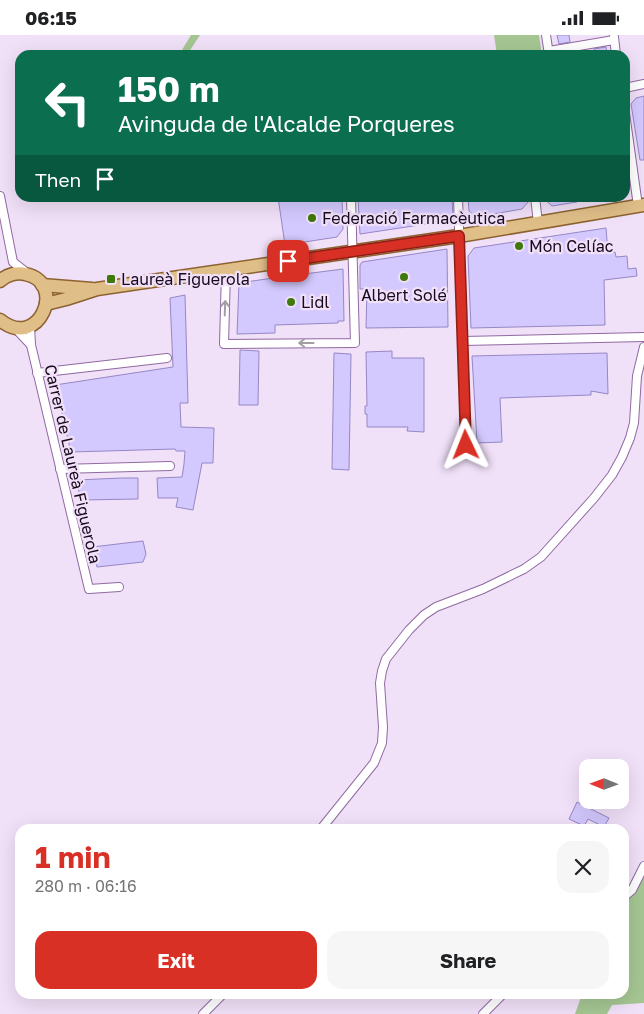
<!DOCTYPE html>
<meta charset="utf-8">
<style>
body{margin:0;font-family:"Golos Text",sans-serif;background:#f6f6f6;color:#202124;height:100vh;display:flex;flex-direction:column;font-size:19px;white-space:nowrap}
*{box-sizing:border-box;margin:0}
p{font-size:16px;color:#757577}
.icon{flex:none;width:28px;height:28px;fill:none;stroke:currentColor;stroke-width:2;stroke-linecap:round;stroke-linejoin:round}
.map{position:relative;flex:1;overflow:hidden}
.side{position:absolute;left:15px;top:789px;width:614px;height:175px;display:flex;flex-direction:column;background:#fff;border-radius:15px;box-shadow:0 5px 20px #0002}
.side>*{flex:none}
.hud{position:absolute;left:15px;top:15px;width:615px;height:152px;border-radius:15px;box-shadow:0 5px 20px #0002;background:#0b6e4f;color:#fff;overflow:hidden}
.needle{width:32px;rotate:271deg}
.buttons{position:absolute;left:579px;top:724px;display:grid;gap:10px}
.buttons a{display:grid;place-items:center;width:50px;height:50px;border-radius:10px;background:#fff;box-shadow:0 5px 20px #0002;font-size:25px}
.pin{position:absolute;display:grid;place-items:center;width:42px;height:42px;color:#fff;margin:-21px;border-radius:10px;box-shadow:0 2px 8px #0006}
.me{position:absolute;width:55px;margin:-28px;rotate:358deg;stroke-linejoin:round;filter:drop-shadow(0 0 4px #0008)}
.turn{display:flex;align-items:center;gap:18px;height:105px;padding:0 20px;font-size:22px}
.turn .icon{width:65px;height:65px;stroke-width:2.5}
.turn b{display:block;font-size:35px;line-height:42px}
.then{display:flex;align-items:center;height:48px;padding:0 20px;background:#0003;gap:10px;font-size:19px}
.round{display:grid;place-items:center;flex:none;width:52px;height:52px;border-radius:15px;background:#f6f6f6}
.headline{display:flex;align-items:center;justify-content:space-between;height:85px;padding:0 20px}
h1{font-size:30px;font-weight:700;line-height:38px;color:#d93025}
.cta{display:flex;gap:10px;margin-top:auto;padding:10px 20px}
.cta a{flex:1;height:58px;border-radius:15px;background:#d93025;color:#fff;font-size:20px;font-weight:700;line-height:58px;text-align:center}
.cta a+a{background:#f6f6f6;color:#202124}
.status{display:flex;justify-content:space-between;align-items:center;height:35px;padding:0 25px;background:#fff;direction:ltr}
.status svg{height:14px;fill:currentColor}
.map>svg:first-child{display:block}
</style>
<div class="status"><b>06:15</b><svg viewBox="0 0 49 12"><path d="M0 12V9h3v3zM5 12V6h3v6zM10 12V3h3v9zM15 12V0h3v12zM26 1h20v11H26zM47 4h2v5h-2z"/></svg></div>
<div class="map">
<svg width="644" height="979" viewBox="0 0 644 979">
<rect width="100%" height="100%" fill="#f0e0f8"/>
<g fill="#a5c693">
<path d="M191,0H200L187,20H179Z"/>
<path d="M494,0H539L542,20H497Z"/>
<path d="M644,834V968L612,970L607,979H575L582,959H624V870Z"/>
</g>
<g fill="#d4c9fe" stroke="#9687c6">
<path d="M557,0H569L570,7L559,9Z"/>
<path d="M606,12L607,20H595L594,14Z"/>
<path d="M644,61V125H640L631,69L636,63Z"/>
<path d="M278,162H342L343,194L337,202L285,210Z"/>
<path d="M358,162H452L453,185L360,199Z"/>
<path d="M468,162H529L530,165L522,174L476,182L469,176Z"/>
<path d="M542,162H576L577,167L552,171Z"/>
<path d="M606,193L608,218L615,217L616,222L627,221L628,234L636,233L637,241L604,245L605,290L471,293L468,221L474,213Z"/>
<path d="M447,214L448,292L366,293L367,254H360V230L362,227Z"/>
<path d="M343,234L344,286H338V288L275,290V298L237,299L239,248L273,243Z"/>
<path d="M185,260L188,368H180L181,392L214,393L213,428H202L193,475L176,472L178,463H158L157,443L182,442L184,429L185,416H176L175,414L71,417L55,350L173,332L170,263Z"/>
<path d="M240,315L259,316L258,370H239Z"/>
<path d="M392,316V323H424V397L407,396L408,392H367V379H365V371H367L366,317Z"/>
<path d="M334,318L351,319L349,435L332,434Z"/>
<path d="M607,318L608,359L591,356V360L500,363L502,407L477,408L472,321Z"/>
<path d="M122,443H138V464L81,465L76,445Z"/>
<path d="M143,506L146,519L143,527L97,532L92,512Z"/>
<path d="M577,767L609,783L604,792L588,784L584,791L569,784Z"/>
</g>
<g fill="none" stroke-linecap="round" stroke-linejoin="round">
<g stroke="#906aa2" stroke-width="10">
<g id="minor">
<path d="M546,0L549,20"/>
<path d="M614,2L616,20"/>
<path d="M549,16L614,5"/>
<path d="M625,53L644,49"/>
<path d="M625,78L638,171"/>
<path d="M0,161L13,227L27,238"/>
<path d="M458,162L466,410"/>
<path d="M535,162L538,188"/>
<path d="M226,236L224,309L355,308L351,162"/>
<path d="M30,291L31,310L89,554L119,552"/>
<path d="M15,293L31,310"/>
<path d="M463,306L644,302"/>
<path d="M37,338L167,323"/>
<path d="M60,434L170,431"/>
<path d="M321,794L374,728L382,708L383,692L380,648L382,636L386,624L409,595L424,580L436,572L483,554L524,534L541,522L594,463L612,440L622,422L630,403L634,388L637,341L644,312"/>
<path d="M624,862L632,855L644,831"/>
<path d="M203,979L223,959"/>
<path d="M483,979L503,959"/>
</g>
</g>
<g stroke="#8c622f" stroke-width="15">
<g id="primary">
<path d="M0,246C6,240 16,237 25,239C68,247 39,317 0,285"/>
<path d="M42,250L92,254"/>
<path d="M46,269L66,264L97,254L459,201L644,170"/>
</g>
</g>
<use href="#minor" stroke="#fff" stroke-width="8"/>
<use href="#primary" stroke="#e0be88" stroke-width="12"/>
</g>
<defs><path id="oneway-shaft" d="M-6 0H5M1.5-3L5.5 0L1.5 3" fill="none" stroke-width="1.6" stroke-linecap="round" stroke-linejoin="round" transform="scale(1.25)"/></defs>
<g stroke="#a39da5">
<use href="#oneway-shaft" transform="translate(225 273) rotate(-88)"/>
<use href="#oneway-shaft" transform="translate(306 308) rotate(180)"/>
</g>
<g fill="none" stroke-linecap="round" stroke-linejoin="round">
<g stroke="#8d1f18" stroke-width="12">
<path id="route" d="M288,226L459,201L466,410"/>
</g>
<use href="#route" stroke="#d93025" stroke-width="9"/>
</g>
<g fill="#3f780b" stroke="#f0e0f8" stroke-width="2">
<circle cx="312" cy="183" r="5"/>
<circle cx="519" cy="211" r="5"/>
<circle cx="404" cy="242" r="5"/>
<rect x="106" y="239" width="10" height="10" rx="2.5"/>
<circle cx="291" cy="267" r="5"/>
</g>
<g text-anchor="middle" stroke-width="4.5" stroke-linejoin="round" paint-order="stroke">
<g font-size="16" fill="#18091e" stroke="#f0e0f8" text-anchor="start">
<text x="322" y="189">Federació Farmacèutica</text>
<text x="529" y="217">Món Celíac</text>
<text x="121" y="250">Laureà Figuerola</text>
<text x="404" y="266" text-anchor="middle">Albert Solé</text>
<text x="301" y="273">Lidl</text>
</g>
<g font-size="16" fill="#18091e" stroke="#f0e0f8">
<text transform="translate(73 429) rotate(77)" y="6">Carrer de Laureà Figuerola</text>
</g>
</g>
</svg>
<div class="buttons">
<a><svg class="needle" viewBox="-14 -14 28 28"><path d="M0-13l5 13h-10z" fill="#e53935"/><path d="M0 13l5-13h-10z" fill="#757577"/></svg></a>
</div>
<div class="pin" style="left:288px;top:226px;background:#d93025"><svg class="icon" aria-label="arrive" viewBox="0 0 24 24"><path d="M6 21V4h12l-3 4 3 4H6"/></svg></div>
<svg class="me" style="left:466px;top:410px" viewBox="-20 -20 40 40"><path d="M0-17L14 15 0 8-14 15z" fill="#d93025" stroke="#fff" stroke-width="4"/></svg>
<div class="hud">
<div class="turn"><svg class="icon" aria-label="left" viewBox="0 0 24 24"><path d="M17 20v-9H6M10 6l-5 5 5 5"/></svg><div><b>150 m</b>Avinguda de l'Alcalde Porqueres</div></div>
<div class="then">Then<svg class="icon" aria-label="arrive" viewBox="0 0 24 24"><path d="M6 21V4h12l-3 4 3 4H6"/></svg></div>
</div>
<section class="side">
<div class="headline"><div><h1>1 min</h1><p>280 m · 06:16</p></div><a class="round"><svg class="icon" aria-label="close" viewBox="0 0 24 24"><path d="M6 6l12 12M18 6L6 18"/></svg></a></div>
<div class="cta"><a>Exit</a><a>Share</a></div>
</section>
</div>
